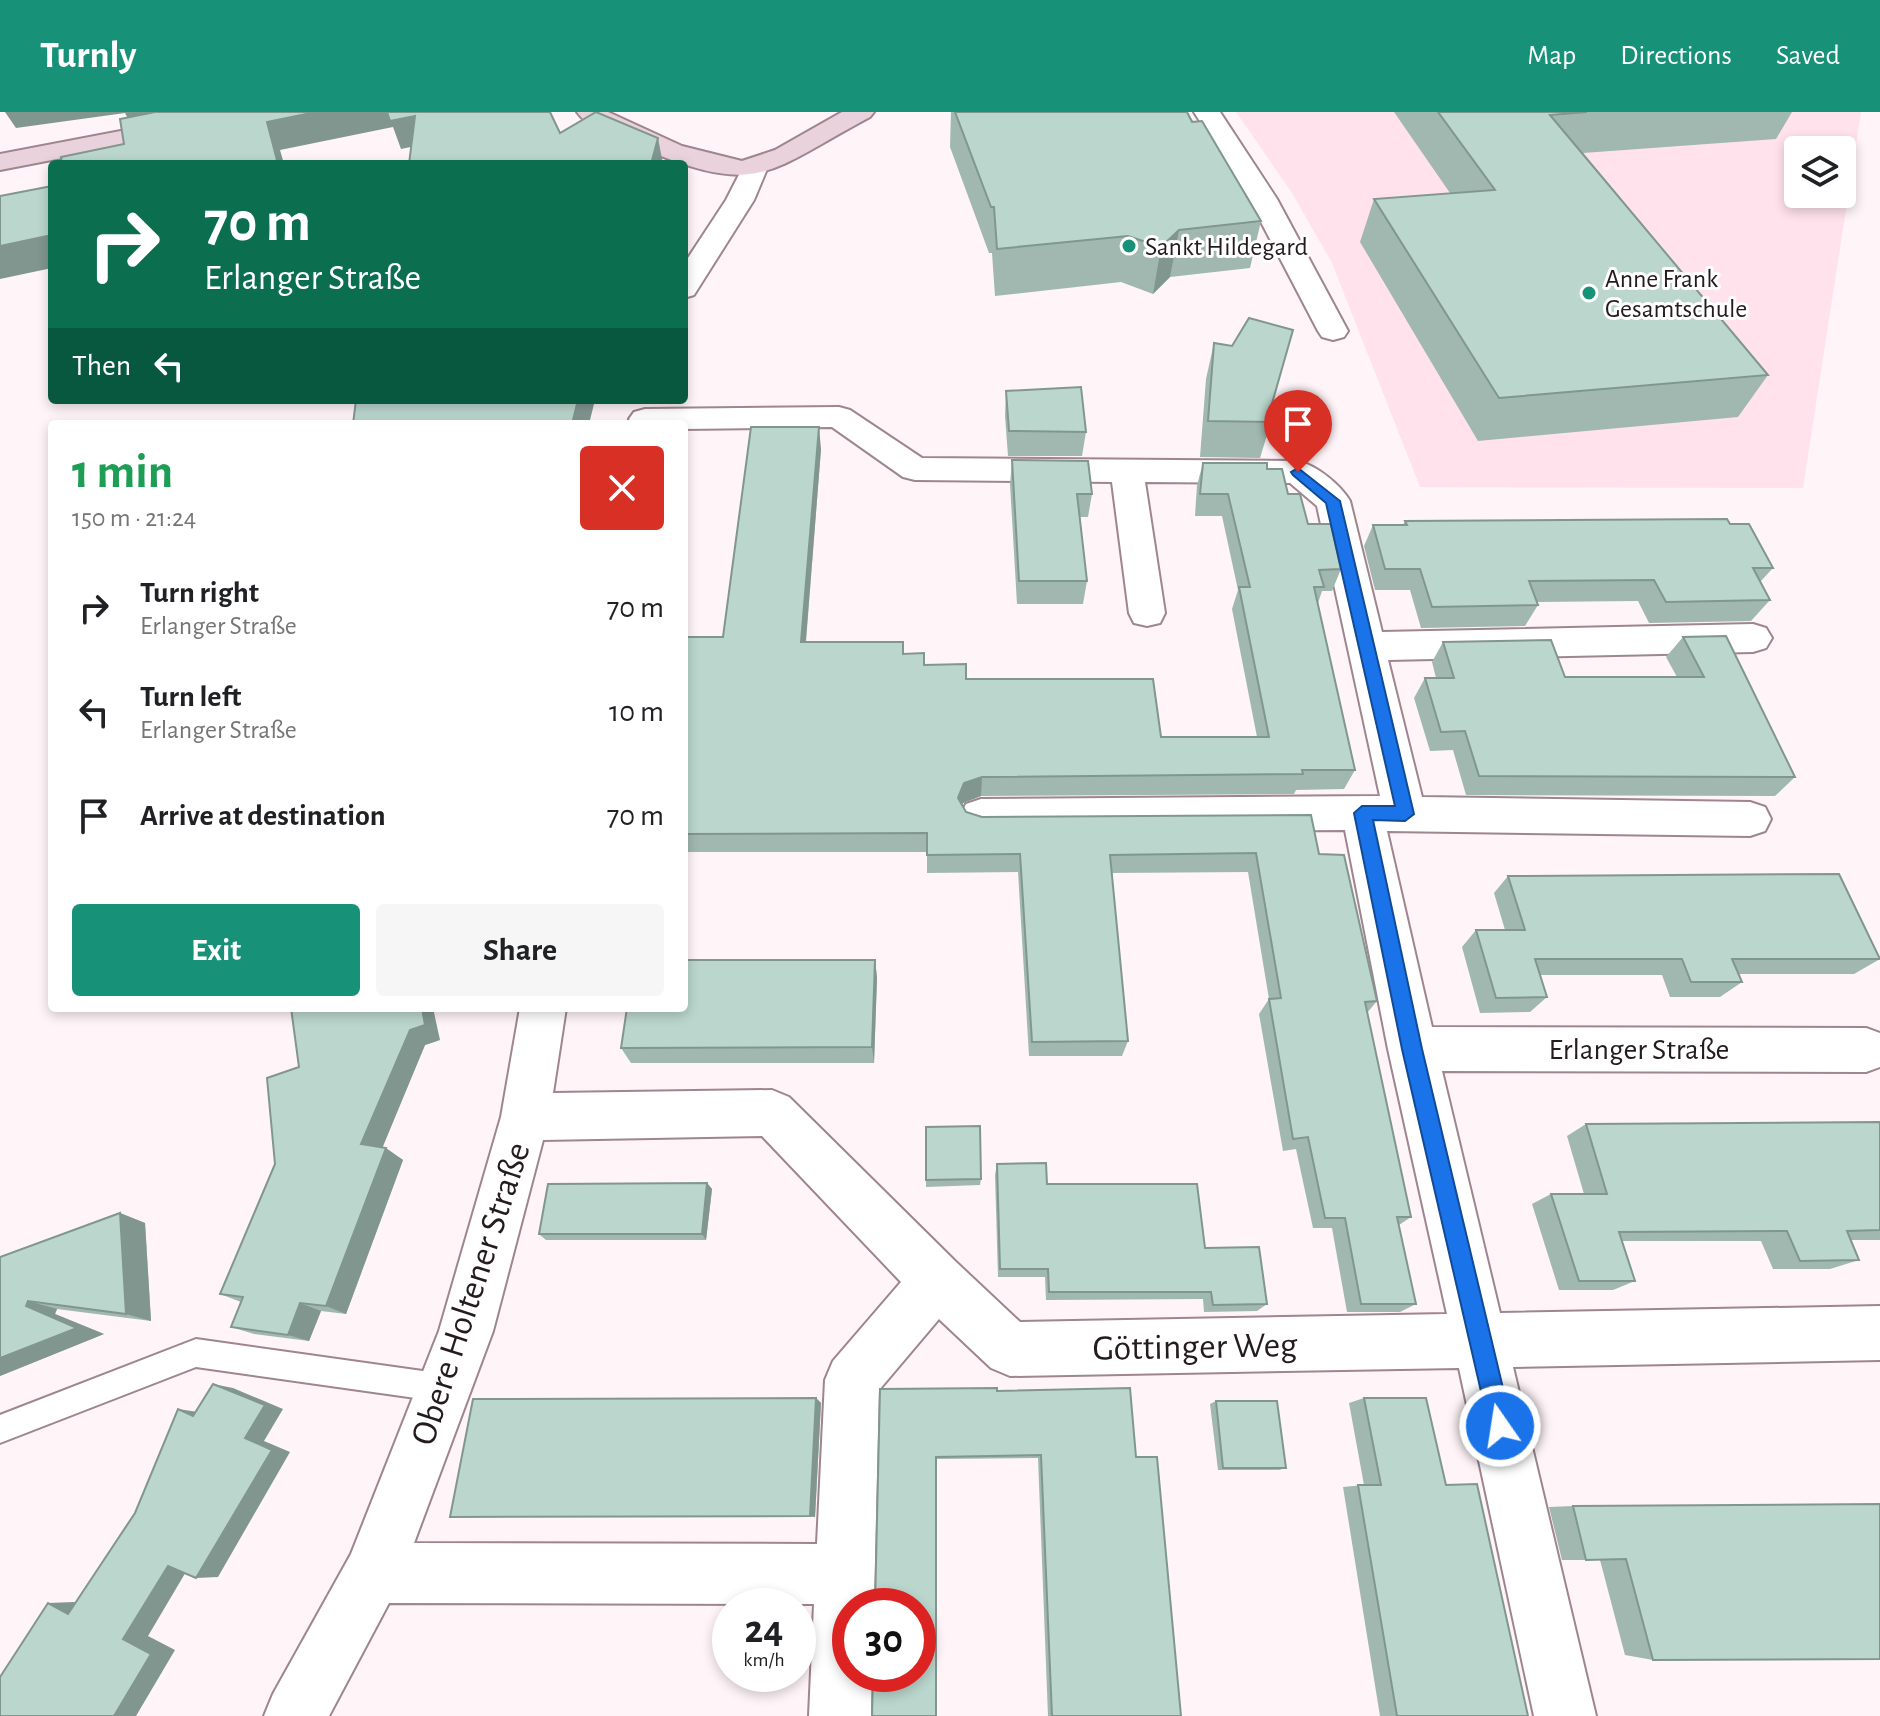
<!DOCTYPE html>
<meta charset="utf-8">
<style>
body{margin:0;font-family:"Alegreya Sans",sans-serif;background:#f6f6f6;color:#202124;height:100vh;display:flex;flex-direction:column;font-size:30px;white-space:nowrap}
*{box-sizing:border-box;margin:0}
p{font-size:26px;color:#757577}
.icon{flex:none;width:44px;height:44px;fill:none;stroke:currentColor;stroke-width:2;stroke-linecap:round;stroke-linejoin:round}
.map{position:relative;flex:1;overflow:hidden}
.sheet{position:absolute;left:48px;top:308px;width:640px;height:592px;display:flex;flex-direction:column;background:#fff;border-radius:8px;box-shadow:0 4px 12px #0003}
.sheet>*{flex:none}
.hud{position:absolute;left:48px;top:48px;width:640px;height:244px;border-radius:8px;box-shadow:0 4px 12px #0003;background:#0b6e4f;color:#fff;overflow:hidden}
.buttons{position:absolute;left:1784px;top:24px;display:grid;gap:16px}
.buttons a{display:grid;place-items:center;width:72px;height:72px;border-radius:8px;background:#fff;box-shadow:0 4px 12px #0003;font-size:40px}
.speed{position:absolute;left:712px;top:1476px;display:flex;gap:16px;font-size:40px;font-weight:700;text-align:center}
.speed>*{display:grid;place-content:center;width:104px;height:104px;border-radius:50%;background:#fff;box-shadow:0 4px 12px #0003;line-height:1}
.speed small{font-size:20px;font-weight:400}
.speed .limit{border:12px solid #d22;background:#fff;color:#111}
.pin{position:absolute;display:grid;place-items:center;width:68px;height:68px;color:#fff;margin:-82px -34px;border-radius:50% 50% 50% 0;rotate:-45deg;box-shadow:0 0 8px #0007}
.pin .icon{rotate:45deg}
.me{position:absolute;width:88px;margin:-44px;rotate:347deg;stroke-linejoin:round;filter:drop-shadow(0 0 6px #0008)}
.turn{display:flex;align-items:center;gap:28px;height:168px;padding:0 24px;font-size:36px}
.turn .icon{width:104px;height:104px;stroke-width:2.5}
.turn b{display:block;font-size:56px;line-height:68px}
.then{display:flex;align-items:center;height:76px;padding:0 24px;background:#0003;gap:16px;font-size:30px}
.round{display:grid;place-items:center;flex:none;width:84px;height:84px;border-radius:8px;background:#f6f6f6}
.summary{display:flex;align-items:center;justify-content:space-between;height:136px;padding:0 24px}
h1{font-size:48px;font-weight:700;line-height:60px;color:#1e9e55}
.primary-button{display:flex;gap:16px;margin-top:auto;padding:16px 24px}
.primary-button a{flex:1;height:92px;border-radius:8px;background:#179278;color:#fff;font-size:32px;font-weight:700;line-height:92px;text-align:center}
.primary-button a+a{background:#f6f6f6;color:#202124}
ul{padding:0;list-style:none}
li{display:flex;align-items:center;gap:24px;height:104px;padding:0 24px}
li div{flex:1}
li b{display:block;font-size:30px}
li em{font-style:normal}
header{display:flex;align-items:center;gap:48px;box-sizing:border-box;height:112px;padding:0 40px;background:#179278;color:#fff}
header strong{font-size:38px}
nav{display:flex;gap:44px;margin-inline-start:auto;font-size:28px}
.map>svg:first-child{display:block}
</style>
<header>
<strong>Turnly</strong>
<nav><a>Map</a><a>Directions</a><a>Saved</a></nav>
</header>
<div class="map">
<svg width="1880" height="1604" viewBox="0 0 1880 1604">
<rect width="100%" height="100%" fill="#fff4f8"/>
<path fill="#ffe2ec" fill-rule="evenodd" d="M1236,0H1861L1803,376L1420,375L1332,151L1292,81ZM1798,38H1842V82H1798Z"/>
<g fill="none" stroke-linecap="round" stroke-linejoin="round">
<g stroke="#9e858e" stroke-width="4">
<path id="lane" d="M196,1227L444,1262L454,1266L458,1276L454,1286L444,1290L196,1255L0,1331V1303Z"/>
</g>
<g stroke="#9e858e" stroke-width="4">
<g id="street">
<path d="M1194,0H1220L1277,87L1348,219L1344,225L1333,228L1322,225L1318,219L1249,87Z"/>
<path d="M754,49L763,51L767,57L754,88L694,183L684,186V152L726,88L745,51Z"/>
<path d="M839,295L850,298L922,346L1298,349C1317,354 1340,372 1350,389L1382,520L1753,512L1766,516L1772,526L1766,536L1753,540L1388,548L1422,685L1750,690L1765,695L1771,707L1765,719L1750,724L1387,719L1432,915L1866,916L1880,921V955L1866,960L1442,959L1500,1201L1880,1194V1248L1513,1255L1596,1604H1534L1459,1256L1010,1264L991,1256L939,1207L879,1278L874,1494H850V1562H872L871,1604H809L814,1492L389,1491L329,1604H264L273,1582L351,1442L439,1219L501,1005L520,896H566L553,981L772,978L789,985L956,1150L1020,1210L1447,1202L1388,937L1345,718L981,721L966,716L960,704L966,692L981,687L1380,684L1317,394L1290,371L1145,370L1165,501L1160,511L1147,514L1134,511L1129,501L1112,370L915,368L903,365L832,315L684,317V312H632L629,307L634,300L645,297ZM762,1024L901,1170L833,1249L825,1268L817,1432L414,1431L493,1219L543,1028Z"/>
</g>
</g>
<g stroke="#9e858e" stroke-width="4">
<g id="secondary">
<path d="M220,0H272L268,5L259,8L0,58V42Z"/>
<path d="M577,0H608L682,34L742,49L775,38L842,0H874L870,5C767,60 760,86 641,36C622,28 589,18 577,0Z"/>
</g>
</g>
<use href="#lane" fill="#fff" fill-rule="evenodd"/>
<use href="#street" fill="#fff" fill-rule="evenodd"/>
<use href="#secondary" fill="#ead2dc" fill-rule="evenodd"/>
</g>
<g fill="#a0b8b0">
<path d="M951,0H1187L1261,109L1250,156L1170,165L1153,182L1121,170L995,184L992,141H989L950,35Z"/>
<path d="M1394,0H1792L1776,27L1583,41L1768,263L1738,305L1478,329L1360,130L1374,87L1450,81Z"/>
<path d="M1214,231L1271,295V310L1260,346L1200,345L1206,267Z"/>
<path d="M1006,279L1086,320L1082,344H1008L1005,304Z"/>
<path d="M821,337L806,530L903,542L924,553L966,567L1161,625H1257L1232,497L1238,478L1222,404H1195L1197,373L1203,351L1267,357L1288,382L1308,412L1341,457L1332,479H1322L1318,491L1355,658L1344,677L1296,678L1294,682L981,684L963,691L962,694L966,700L982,705L1319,742L1377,889L1367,901L1411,1105L1399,1113L1416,1192L1400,1200H1347L1332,1116H1313L1296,1037L1283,1039L1259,902L1269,887L1248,760L1111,761L1128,929L1122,944H1029L1018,760L927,761V740H684V525H723Z"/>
<path d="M1012,348L1092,382L1088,405H1080L1087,469L1083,492H1017L1010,372Z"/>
<path d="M1405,409L1730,412L1773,456L1760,470L1770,488L1751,509L1649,511L1638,489L1537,490L1538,493L1525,514L1421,516L1410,478H1375L1364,434L1373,413H1403Z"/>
<path d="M1683,525L1795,665L1775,684L1466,683L1453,638L1430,639L1414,586L1425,566H1436L1432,550L1443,530L1565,565H1677L1666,545Z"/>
<path d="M1508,764L1880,847L1854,862H1739L1742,870L1720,885H1670L1662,863H1540L1547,885L1530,900L1480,901L1462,835L1476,818H1505L1494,781Z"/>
<path d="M875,848L877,866L874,951H631L621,936Z"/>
<path d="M440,928L425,933L382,1035L403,1048L346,1202L321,1199L309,1229L254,1222L231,1215L241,1190L220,1182L275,1052L299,955Z"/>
<path d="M1880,1010V1128H1850L1859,1148L1830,1157H1773L1761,1129H1622L1635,1169L1613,1178H1559L1532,1092L1551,1082H1584L1567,1024L1586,1012Z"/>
<path d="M926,1015L981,1067L980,1073L926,1075Z"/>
<path d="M997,1052L1205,1136L1267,1192L1257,1199L1204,1200L1203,1187L1046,1188L1045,1165H998L995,1063Z"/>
<path d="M707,1071L712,1077L706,1128H546L539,1122Z"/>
<path d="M120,1101L145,1111L151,1209L57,1197L55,1202L104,1222L0,1264V1145Z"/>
<path d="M880,1277L997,1279L1136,1345L1181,1604H1048L1038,1346L936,1347Z"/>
<path d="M816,1286L821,1291L815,1405H450Z"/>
<path d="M1364,1286L1446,1373L1528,1604H1380L1343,1375L1364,1373L1349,1291Z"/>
<path d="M1216,1289L1286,1356L1279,1358H1218L1210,1292Z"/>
<path d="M1880,1392L1653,1548L1625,1543L1600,1448H1562L1549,1395L1573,1394Z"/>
</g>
<g fill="#829690">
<path d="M5,0H204L132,14L125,1L16,16Z"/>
<path d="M316,0H388L415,4L425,32L401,37L393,15L280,38L284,52H278L267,10Z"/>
<path d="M658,26L663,52H651Z"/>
<path d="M1179,118L1170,165L1153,182L1161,135Z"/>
<path d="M52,123V156L0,167V134Z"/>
<path d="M578,288H595L589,312H572Z"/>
<path d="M819,315L821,337L804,551L801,530Z"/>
<path d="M982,665L981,684L963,691L957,705L958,686L964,671Z"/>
<path d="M875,848L877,866L874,951L872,935Z"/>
<path d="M422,896H433L440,928L425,933L379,1044L361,1032L410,918Z"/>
<path d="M386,1036L403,1048L346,1202L326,1194Z"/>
<path d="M707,1071L712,1077L706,1128L702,1122Z"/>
<path d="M120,1101L145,1111L151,1209L126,1202Z"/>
<path d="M28,1189L57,1197L55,1202L104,1222L0,1264V1246L26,1194Z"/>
<path d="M300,1191L321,1199L309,1229L288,1223Z"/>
<path d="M213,1272L233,1276L283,1297L264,1329L290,1340L218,1465L196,1466L245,1326Z"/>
<path d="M816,1286L821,1291L815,1405L810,1404Z"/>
<path d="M178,1297L198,1300L193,1304Z"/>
<path d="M190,1453L148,1524L175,1538L136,1604H114L123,1527L168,1454Z"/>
<path d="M74,1490L93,1499L68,1502L48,1491Z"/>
</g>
<g fill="#bad6cd" stroke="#829690" stroke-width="2">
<path d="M155,0H316L267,10L278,52H62L61,45L124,32L120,7Z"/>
<path d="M387,0H550L560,21L596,0L658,26L651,52H409L415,4L390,9Z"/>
<path d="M955,0H1187L1192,10L1202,9L1261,109L1179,118L1161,135L1128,124L997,137L994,95H991Z"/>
<path d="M1438,0H1587L1550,3L1768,263L1499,286L1374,87L1495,78Z"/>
<path d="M52,74V123L0,134V84Z"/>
<path d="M1249,206L1293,218L1271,295V310L1208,309L1214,231L1232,234Z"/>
<path d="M1081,275L1086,320L1009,319L1006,279Z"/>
<path d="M356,288H578L572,312H353Z"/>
<path d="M751,315H819L801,530H903V542L924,541V553L966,552V567H1153L1161,625H1269L1239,475H1250L1228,382H1200L1203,351H1267V357H1282L1288,382H1300L1308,412H1331L1341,457L1319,458L1324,475H1314L1355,658H1302L1303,662L982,665L964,671L958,686L966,700L982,705L1311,703L1319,742L1344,743L1377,889L1365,890L1411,1105H1397L1416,1192H1361L1345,1106H1325L1308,1025L1293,1027L1269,887L1281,886L1256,741L1110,743L1128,929L1032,930L1020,742L927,743V721L684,722V525H723Z"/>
<path d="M1012,348L1088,349L1092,382H1077L1087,469H1019Z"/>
<path d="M1727,407L1730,412H1749L1773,456H1753L1770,488L1666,490L1654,468L1529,469L1538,493L1432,495L1420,457H1385L1373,413H1407L1405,409Z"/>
<path d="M1726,524L1795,665L1479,664L1465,619L1441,620L1425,566H1454L1443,530L1551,528L1565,565H1704L1683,525Z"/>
<path d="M1839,762L1880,847H1732L1742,870H1691L1682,847H1535L1547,885L1496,886L1476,818H1525L1508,764Z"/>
<path d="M684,848H875L872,935L621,936L627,896H684Z"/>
<path d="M291,896H422L425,913L410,918L361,1032L386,1036L326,1194L300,1191L288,1223L231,1215L243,1185L220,1182L275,1052L267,966L299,955Z"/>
<path d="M1880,1010V1118L1847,1119L1859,1148L1800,1149L1787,1119L1619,1120L1635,1169H1579L1551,1082H1607L1586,1012Z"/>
<path d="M980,1014L981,1067L926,1068V1015Z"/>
<path d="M1046,1051L1047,1072H1197L1205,1136L1259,1135L1267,1192L1213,1193L1211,1180H1049L1048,1157H1000L997,1052Z"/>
<path d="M707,1071L702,1122H539L548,1072Z"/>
<path d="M120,1101L126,1202L28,1189L26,1194L77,1216L0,1246V1145Z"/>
<path d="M213,1272L265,1293L245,1326L272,1338L196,1466L168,1454L123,1527L151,1542L114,1604H0V1565L48,1491L68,1502L135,1401L178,1297L193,1304Z"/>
<path d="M997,1276V1279L1130,1276L1136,1345H1157L1181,1604H1052L1041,1343L936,1345V1604H872L873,1562H918V1494H875L880,1277Z"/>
<path d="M816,1286L810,1404L450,1405L473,1287Z"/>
<path d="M1364,1286H1426L1446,1373L1477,1372L1528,1604H1397L1358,1373H1381Z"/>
<path d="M1216,1289H1277L1286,1356H1223Z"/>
<path d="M1880,1392V1547L1653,1548L1626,1447L1586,1448L1573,1394Z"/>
</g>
<path fill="#1a73e8" stroke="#114b97" stroke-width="2" d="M1298,356L1340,389L1414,702L1405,709L1373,708L1422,937L1512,1314L1508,1322L1500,1325L1492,1322L1489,1314L1402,937L1354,701L1362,694H1395L1326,391L1293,363L1291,360Z"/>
<g fill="#179278" stroke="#fff" stroke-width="3">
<circle cx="1129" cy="134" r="8"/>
<circle cx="1589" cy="181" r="8"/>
</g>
<g text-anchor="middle" stroke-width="6" stroke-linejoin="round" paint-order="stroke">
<g font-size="26" fill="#241b1e" stroke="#fff" text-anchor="start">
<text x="1145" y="143">Sankt Hildegard</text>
<text x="1605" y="175">Anne Frank<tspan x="1605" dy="30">Gesamtschule</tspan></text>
</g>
<g font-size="30" fill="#241b1e" stroke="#fff">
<text x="1639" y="947">Erlanger Straße</text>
</g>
<g font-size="36" fill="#241b1e" stroke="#fff">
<text transform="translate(469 1181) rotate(-72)" y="13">Obere Holtener Straße</text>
<text transform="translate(1195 1233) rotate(-1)" y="13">Göttinger Weg</text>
</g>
</g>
</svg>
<div class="buttons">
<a><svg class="icon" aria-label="layers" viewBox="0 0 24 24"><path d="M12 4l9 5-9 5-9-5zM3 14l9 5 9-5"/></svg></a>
</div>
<div class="speed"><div>24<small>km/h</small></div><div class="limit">30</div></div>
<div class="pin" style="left:1298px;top:360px;background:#d93025"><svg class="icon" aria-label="arrive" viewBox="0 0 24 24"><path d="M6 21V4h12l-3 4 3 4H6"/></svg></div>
<svg class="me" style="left:1500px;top:1314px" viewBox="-20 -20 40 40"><circle r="17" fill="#1a73e8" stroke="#fff" stroke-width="3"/><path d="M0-11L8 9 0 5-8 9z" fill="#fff"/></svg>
<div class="hud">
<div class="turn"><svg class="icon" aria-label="right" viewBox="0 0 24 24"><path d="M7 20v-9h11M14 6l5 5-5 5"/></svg><div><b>70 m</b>Erlanger Straße</div></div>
<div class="then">Then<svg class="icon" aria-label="left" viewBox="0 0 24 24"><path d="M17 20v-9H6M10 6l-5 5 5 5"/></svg></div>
</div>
<section class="sheet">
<div class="summary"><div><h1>1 min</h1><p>150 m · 21:24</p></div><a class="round" style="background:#d93025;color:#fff"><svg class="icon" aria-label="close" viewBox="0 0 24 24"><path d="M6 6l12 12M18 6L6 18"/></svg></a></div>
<ul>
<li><svg class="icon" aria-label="right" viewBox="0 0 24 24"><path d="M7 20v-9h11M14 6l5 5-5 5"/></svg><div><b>Turn right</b><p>Erlanger Straße</p></div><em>70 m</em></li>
<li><svg class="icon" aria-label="left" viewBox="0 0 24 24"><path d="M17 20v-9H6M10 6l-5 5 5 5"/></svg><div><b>Turn left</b><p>Erlanger Straße</p></div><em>10 m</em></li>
<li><svg class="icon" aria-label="arrive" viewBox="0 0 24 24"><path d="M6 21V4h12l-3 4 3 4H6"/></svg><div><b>Arrive at destination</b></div><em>70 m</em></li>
</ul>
<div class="primary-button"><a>Exit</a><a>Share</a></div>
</section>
</div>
